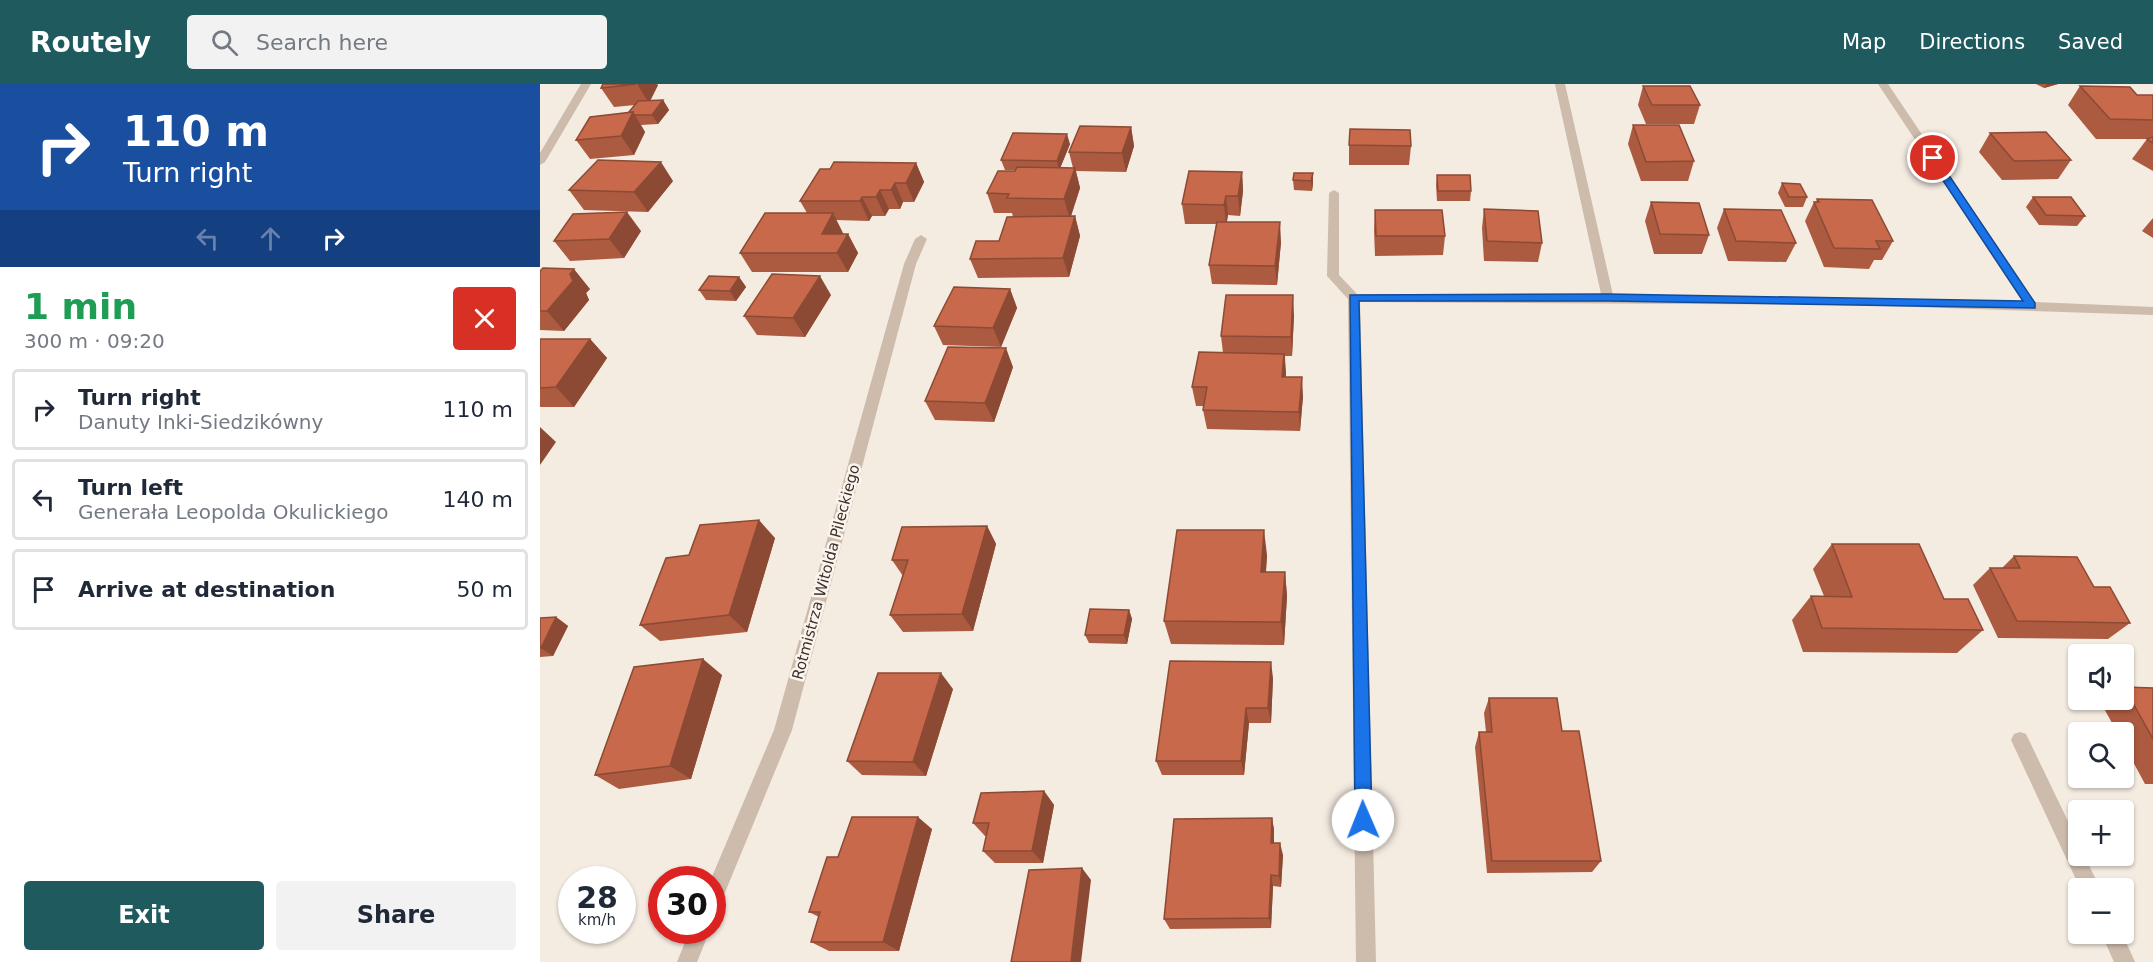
<!DOCTYPE html>
<meta charset="utf-8">
<style>
body{margin:0;font-family:"DejaVu Sans",sans-serif;background:#f2f2f3;color:#1f2937;height:100vh;display:flex;flex-direction:column;font-size:22px;white-space:nowrap}
*{box-sizing:border-box;margin:0}
p{font-size:20px;color:#747a83}
.icon{flex:none;width:33px;height:33px;fill:none;stroke:currentColor;stroke-width:2;stroke-linecap:round;stroke-linejoin:round}
.map{position:relative;flex:1;overflow:hidden}
.sheet{display:flex;flex-direction:column;background:#fff;width:540px}
.sheet>*{flex:none}
.banner{background:#1a4fa0;color:#fff;overflow:hidden}
.controls{position:absolute;left:1528px;top:560px;display:grid;gap:12px}
.controls a{display:grid;place-items:center;width:66px;height:66px;border-radius:6px;background:#fff;box-shadow:0 2px 4px #0004;font-size:30px}
.speed{position:absolute;left:18px;top:782px;display:flex;gap:12px;font-size:30px;font-weight:700;text-align:center}
.speed>*{display:grid;place-content:center;width:78px;height:78px;border-radius:50%;background:#fff;box-shadow:0 2px 4px #0004;line-height:1}
.speed small{font-size:15px;font-weight:400}
.speed .limit{border:9px solid #d22;background:#fff;color:#111}
.pin{position:absolute;display:grid;place-items:center;width:51px;height:51px;color:#fff;margin:-26px;border:3px solid #fff;border-radius:50%;box-shadow:0 2px 6px #0007}
.me{position:absolute;width:66px;margin:-33px;rotate:359deg;stroke-linejoin:round;filter:drop-shadow(0 0 4px #0008)}
.turn{display:flex;align-items:center;gap:21px;height:126px;padding:0 24px;font-size:27px}
.turn .icon{width:78px;height:78px;stroke-width:2.5}
.turn b{display:block;font-size:42px;line-height:51px}
.lanes{display:flex;align-items:center;height:57px;padding:0 24px;background:#0003;justify-content:center;gap:30px;direction:ltr}
.lanes .off{opacity:.35}
.round{display:grid;place-items:center;flex:none;width:63px;height:63px;border-radius:6px;background:#f2f2f3}
.overview{display:flex;align-items:center;justify-content:space-between;height:102px;padding:0 24px}
h1{font-size:36px;font-weight:800;line-height:45px;color:#1e9e55}
.button{display:flex;gap:12px;margin-top:auto;padding:12px 24px}
.button a{flex:1;height:69px;border-radius:6px;background:#1f5a5e;color:#fff;font-size:24px;font-weight:800;line-height:69px;text-align:center}
.button a+a{background:#f2f2f3;color:#1f2937}
ul{padding:0;list-style:none}
li{display:flex;align-items:center;gap:18px;height:81px;margin:0 12px 9px;padding:0 12px;border:3px solid #e0e1e3;border-radius:6px}
li div{flex:1}
li b{display:block;font-size:22px}
li em{font-style:normal}
header{display:flex;align-items:center;gap:36px;box-sizing:border-box;height:84px;padding:0 30px;background:#1f5a5e;color:#fff}
header strong{font-size:28px}
nav{display:flex;gap:33px;margin-inline-start:auto;font-size:21px}
.search{width:420px;height:54px;background:#f2f2f3;display:flex;align-items:center;gap:15px;box-sizing:border-box;padding:0 21px;border-radius:6px;color:#747a83;font-size:22px}
main{display:flex;flex:1;min-height:0}
.map>svg:first-child{display:block}
</style>
<header>
<strong>Routely</strong>
<div class="search"><svg class="icon" aria-label="search" viewBox="0 0 24 24"><circle cx="10" cy="10" r="6"/><path d="M15 15l6 6"/></svg>Search here</div>
<nav><a>Map</a><a>Directions</a><a>Saved</a></nav>
</header>
<main>
<section class="sheet">
<div class="banner">
<div class="turn"><svg class="icon" aria-label="right" viewBox="0 0 24 24"><path d="M7 20v-9h11M14 6l5 5-5 5"/></svg><div><b>110 m</b>Turn right</div></div>
<div class="lanes"><svg class="icon off" aria-label="left" viewBox="0 0 24 24"><path d="M17 20v-9H6M10 6l-5 5 5 5"/></svg><svg class="icon off" aria-label="ahead" viewBox="0 0 24 24"><path d="M12 20V5M6 11l6-6 6 6"/></svg><svg class="icon" aria-label="right" viewBox="0 0 24 24"><path d="M7 20v-9h11M14 6l5 5-5 5"/></svg></div>
</div>
<div class="overview"><div><h1>1 min</h1><p>300 m · 09:20</p></div><a class="round" style="background:#d93025;color:#fff"><svg class="icon" aria-label="close" viewBox="0 0 24 24"><path d="M6 6l12 12M18 6L6 18"/></svg></a></div>
<ul>
<li><svg class="icon" aria-label="right" viewBox="0 0 24 24"><path d="M7 20v-9h11M14 6l5 5-5 5"/></svg><div><b>Turn right</b><p>Danuty Inki-Siedzikówny</p></div><em>110 m</em></li>
<li><svg class="icon" aria-label="left" viewBox="0 0 24 24"><path d="M17 20v-9H6M10 6l-5 5 5 5"/></svg><div><b>Turn left</b><p>Generała Leopolda Okulickiego</p></div><em>140 m</em></li>
<li><svg class="icon" aria-label="arrive" viewBox="0 0 24 24"><path d="M6 21V4h12l-3 4 3 4H6"/></svg><div><b>Arrive at destination</b></div><em>50 m</em></li>
</ul>
<div class="button"><a>Exit</a><a>Share</a></div>
</section>
<div class="map">
<svg width="1613" height="878" viewBox="0 0 1613 878">
<rect width="100%" height="100%" fill="#f4ebe1"/>
<g fill="none" stroke-linecap="round" stroke-linejoin="round">
<g fill="#cdbbac" fill-rule="evenodd">
<path d="M41,0H51L5,78L0,81V69Z"/>
<path d="M1015,0H1025L1073,211L1483,218L1338,0H1348L1495,218L1613,223V231L1313,221L820,218L836,878H816L808,215L787,192L789,109L794,106L799,109V191L817,210H1061Z"/>
<path d="M381,151L387,155L376,180L252,646L179,823L172,826L171,795L234,646L364,180L375,155Z"/>
<path d="M1480,648L1486,650L1539,760V771H1544L1560,804H1540L1471,656L1474,650Z"/>
<path d="M150,846H170L157,878H137Z"/>
<path d="M1561,849H1582L1595,878H1574Z"/>
</g>
</g>
<g fill="#ac5a40">
<path d="M63,0L118,1L110,17L123,16L129,26L118,40L101,41L105,48L94,71L50,75L36,56L88,29L95,21L74,23L61,4Z"/>
<path d="M1496,0H1518L1504,4Z"/>
<path d="M1103,2L1160,21L1154,40H1106L1098,21Z"/>
<path d="M1540,2L1597,11H1613V87L1592,75L1607,55H1556L1528,21Z"/>
<path d="M1093,41L1154,77L1148,97H1101L1088,60Z"/>
<path d="M591,43L594,62L586,88L536,87L540,104L531,132H535L540,152L529,193L438,194L430,175L459,157L473,133L472,129H454L447,109L476,86H465L461,76L530,60L520,84H533L529,68Z"/>
<path d="M1450,49L1531,76L1518,95L1462,96L1439,68Z"/>
<path d="M809,61L871,62L869,81H809Z"/>
<path d="M376,79L384,98L374,118H363L360,125H349L345,132H332L329,137L296,136L303,150H308L318,169L308,188H212L200,169L267,129L260,117L290,85Z"/>
<path d="M702,88L703,107L700,132L688,131L687,138L741,158L737,201L672,200L669,181L676,140H645L642,120Z"/>
<path d="M773,89V99L772,107L754,106L753,96Z"/>
<path d="M897,91L931,107L930,117H897L896,101Z"/>
<path d="M133,97L108,128L44,126L29,106Z"/>
<path d="M1242,99L1267,113L1263,123H1245L1238,109Z"/>
<path d="M1493,113L1545,132L1537,142L1499,141L1486,123Z"/>
<path d="M1277,115L1353,157L1342,176H1334L1329,185L1284,183L1265,137L1274,118H1276Z"/>
<path d="M1111,118L1169,151L1162,170H1114L1105,137Z"/>
<path d="M944,125L1002,159L998,178L944,177L942,144Z"/>
<path d="M1184,125L1256,159L1246,178L1188,177L1177,144Z"/>
<path d="M835,126L905,152L903,171L835,172L834,146Z"/>
<path d="M1613,134V154L1602,147Z"/>
<path d="M101,147L84,174L30,177L14,157Z"/>
<path d="M0,187L50,205L46,209L49,216L24,247L0,246Z"/>
<path d="M199,193L206,203L196,217L166,216L159,206Z"/>
<path d="M470,205L477,224L461,263L403,261L394,242Z"/>
<path d="M291,211L265,253L217,251L204,232Z"/>
<path d="M754,231L752,272H745L746,293L763,312L760,347L667,345L663,326L664,322H656L652,303L683,269L681,252Z"/>
<path d="M0,255H50L67,274L34,323H0Z"/>
<path d="M473,283L454,338L395,336L385,317Z"/>
<path d="M447,442L456,460L433,547L363,548L350,531L363,492L352,476Z"/>
<path d="M235,454L207,548L120,557L100,541L149,471Z"/>
<path d="M1292,460L1404,515L1443,546L1417,569L1263,568L1252,536L1271,512H1284L1273,485Z"/>
<path d="M727,471L726,488H745L747,512L744,561L631,560L624,537Z"/>
<path d="M1474,472L1554,503L1590,539L1568,555L1458,554L1433,501L1450,484H1462Z"/>
<path d="M589,526L592,535L587,560L549,559L545,551Z"/>
<path d="M16,533L28,542L13,572L0,573V534Z"/>
<path d="M182,591L151,695L79,705L55,691Z"/>
<path d="M733,594L731,639H709L704,691H622L616,677Z"/>
<path d="M1584,603L1613,604V700H1605L1584,661V648H1577L1561,619L1567,615H1584Z"/>
<path d="M413,605L386,692L322,691L307,677Z"/>
<path d="M949,614L1022,647L1061,777L1052,788L947,789L935,663L939,648H946L944,629Z"/>
<path d="M504,707L514,721L503,779H455L443,767L447,752H445L433,739Z"/>
<path d="M732,734L734,746V759L743,771L741,803L733,802L731,844L630,845L624,835Z"/>
<path d="M392,745L359,867H289L271,858L279,833L269,828L298,773Z"/>
</g>
<g fill="#8c4a34">
<path d="M97,0H117L118,1L109,19Z"/>
<path d="M1507,0H1518L1504,4Z"/>
<path d="M123,16L129,26L118,40L112,31Z"/>
<path d="M93,28L105,48L94,71L81,52Z"/>
<path d="M591,43L594,62L586,88L582,69Z"/>
<path d="M527,50L530,60L519,87L517,77Z"/>
<path d="M121,78L133,97L108,128L94,108Z"/>
<path d="M376,79L384,98L374,118L366,99Z"/>
<path d="M535,84L540,104L530,135L524,115Z"/>
<path d="M702,88L703,107L700,132L698,112Z"/>
<path d="M773,89V99L772,107L771,97Z"/>
<path d="M355,99L363,118L360,125L351,106Z"/>
<path d="M340,106L349,125L345,132L336,113Z"/>
<path d="M686,112L688,131L686,140L684,121Z"/>
<path d="M322,113L332,132L329,137L320,117Z"/>
<path d="M87,128L101,147L84,174L69,155Z"/>
<path d="M293,129L303,149L292,169L282,150Z"/>
<path d="M535,132L540,152L529,193L523,174Z"/>
<path d="M740,138L741,158L737,201L735,182Z"/>
<path d="M308,150L318,169L308,188L297,169Z"/>
<path d="M34,185L50,205L46,209L49,216L24,247L7,227L30,190Z"/>
<path d="M280,192L291,211L265,253L253,234Z"/>
<path d="M199,193L206,203L196,217L190,207Z"/>
<path d="M470,205L477,224L461,263L453,244Z"/>
<path d="M753,211L754,231L752,272L751,253Z"/>
<path d="M50,255L67,274L34,323L16,303Z"/>
<path d="M466,264L473,283L454,338L445,319Z"/>
<path d="M744,270L746,289L744,312L742,293Z"/>
<path d="M762,293L763,312L760,347L759,328Z"/>
<path d="M0,343L16,358L0,381Z"/>
<path d="M219,436L235,454L207,548L189,531Z"/>
<path d="M447,442L456,460L433,547L422,530Z"/>
<path d="M724,446L727,471L724,512L721,488Z"/>
<path d="M745,488L747,512L744,561L741,538Z"/>
<path d="M589,526L592,535L587,560L584,551Z"/>
<path d="M16,533L28,542L13,572L1,564Z"/>
<path d="M163,575L182,591L151,695L130,682Z"/>
<path d="M731,578L733,594L731,639L728,624Z"/>
<path d="M401,589L413,605L386,692L373,678Z"/>
<path d="M706,624L709,639L704,691L701,677Z"/>
<path d="M504,707L514,721L503,779L492,767Z"/>
<path d="M378,733L392,745L359,867L343,858Z"/>
<path d="M732,734L734,746V771L731,759Z"/>
<path d="M740,759L743,771L741,803L739,792Z"/>
<path d="M542,784L551,796L541,878H531Z"/>
<path d="M731,791L733,802L731,844L729,834Z"/>
</g>
<g fill="#c8694b" stroke="#8c4a34" stroke-width="1.5">
<path d="M63,0H97L61,4Z"/>
<path d="M1103,2H1150L1160,21H1112Z"/>
<path d="M1540,2L1590,3L1597,11H1613V36L1570,35Z"/>
<path d="M123,16L112,31H94L93,28L88,29L98,17Z"/>
<path d="M93,28L81,52L36,56L50,33Z"/>
<path d="M1093,41H1139L1154,77L1106,78Z"/>
<path d="M540,42L591,43L582,69L529,68Z"/>
<path d="M810,45L870,46L871,62L809,61Z"/>
<path d="M1506,48L1531,76L1474,77L1450,49Z"/>
<path d="M473,49L527,50L517,77L461,76Z"/>
<path d="M1613,53V59L1607,55Z"/>
<path d="M58,76L121,78L94,108L29,106Z"/>
<path d="M294,78L376,79L366,99H355L351,106H340L336,113H322L320,117H260L280,85H290Z"/>
<path d="M477,83L535,84L524,115L467,114L469,110L447,109L458,87H475Z"/>
<path d="M649,87L702,88L698,112H686L684,121L642,120Z"/>
<path d="M754,89H773L771,97L753,96Z"/>
<path d="M897,91H930L931,107H898Z"/>
<path d="M1242,99L1260,100L1267,113H1249Z"/>
<path d="M1493,113H1531L1545,132L1506,131Z"/>
<path d="M1277,115L1332,116L1353,157H1336L1340,165L1294,164L1274,118H1279Z"/>
<path d="M1111,118L1159,119L1169,151L1120,150Z"/>
<path d="M944,125L998,127L1002,159L947,157Z"/>
<path d="M1184,125L1241,126L1256,159L1196,157Z"/>
<path d="M835,126H902L905,152H836Z"/>
<path d="M87,128L69,155L14,157L33,130Z"/>
<path d="M225,129H293L282,150H308L297,169H200Z"/>
<path d="M535,132L523,174L430,175L436,157H459L467,133Z"/>
<path d="M677,138H740L735,182L669,181Z"/>
<path d="M3,184L34,185L30,190L33,197L7,227H0V187Z"/>
<path d="M232,190L280,192L253,234L204,232Z"/>
<path d="M169,192L199,193L190,207L159,206Z"/>
<path d="M414,203L470,205L453,244L394,242Z"/>
<path d="M686,211H753L751,253L681,252Z"/>
<path d="M0,255H50L16,303L0,304Z"/>
<path d="M408,263L466,264L445,319L385,317Z"/>
<path d="M659,268L744,270L742,293H762L759,328L663,326L667,303H652Z"/>
<path d="M219,436L189,531L100,541L126,474L149,471L160,441Z"/>
<path d="M447,442L422,530L350,531L368,476H352L362,443Z"/>
<path d="M637,446H724L721,488H745L741,538L624,537Z"/>
<path d="M1292,460H1379L1404,515H1428L1443,546L1282,544L1271,512L1312,513Z"/>
<path d="M1474,472L1537,473L1554,503H1570L1590,539L1477,537L1450,484H1480Z"/>
<path d="M550,525L589,526L584,551H545Z"/>
<path d="M16,533L1,564H0V534Z"/>
<path d="M163,575L130,682L55,691L94,583Z"/>
<path d="M630,577L731,578L728,624H706L701,677H616Z"/>
<path d="M338,589H401L373,678L307,677Z"/>
<path d="M1584,603L1613,604V655Z"/>
<path d="M949,614H1017L1022,647H1039L1061,777H952L939,648H952Z"/>
<path d="M504,707L492,767H443L449,739H433L441,709Z"/>
<path d="M312,733H378L343,858H271L280,828H269L287,773H298Z"/>
<path d="M732,734L731,759H740L739,792L731,791L729,834L624,835L634,735Z"/>
<path d="M542,784L531,878H471L489,786Z"/>
</g>
<path fill="#1a73e8" stroke="#114b97" stroke-width="1.5" d="M1389,72H1396L1495,219V224L1068,217H819L832,736L829,742L823,744L817,742L815,736L810,211L1068,210L1483,217L1388,74Z"/>
<g text-anchor="middle" stroke-width="5" stroke-linejoin="round" paint-order="stroke">
<g font-size="15" fill="#3b302b" stroke="#fbf5ee">
<text transform="translate(286 488) rotate(-75)" y="5">Rotmistrza Witolda Pileckiego</text>
</g>
</g>
</svg>
<div class="controls">
<a><svg class="icon" aria-label="sound" viewBox="0 0 24 24"><path d="M4 9h4l5-4v14l-5-4H4zM17 9q2 3 0 6"/></svg></a>
<a><svg class="icon" aria-label="search" viewBox="0 0 24 24"><circle cx="10" cy="10" r="6"/><path d="M15 15l6 6"/></svg></a>
<a>+</a>
<a>−</a>
</div>
<div class="speed"><div>28<small>km/h</small></div><div class="limit">30</div></div>
<div class="pin" style="left:1393px;top:74px;background:#d93025"><svg class="icon" aria-label="arrive" viewBox="0 0 24 24"><path d="M6 21V4h12l-3 4 3 4H6"/></svg></div>
<svg class="me" style="left:823px;top:736px" viewBox="-20 -20 40 40"><circle r="19" fill="#fff"/><path d="M0-13L10 11 0 6-10 11z" fill="#1a73e8"/></svg>
</div>
</main>
